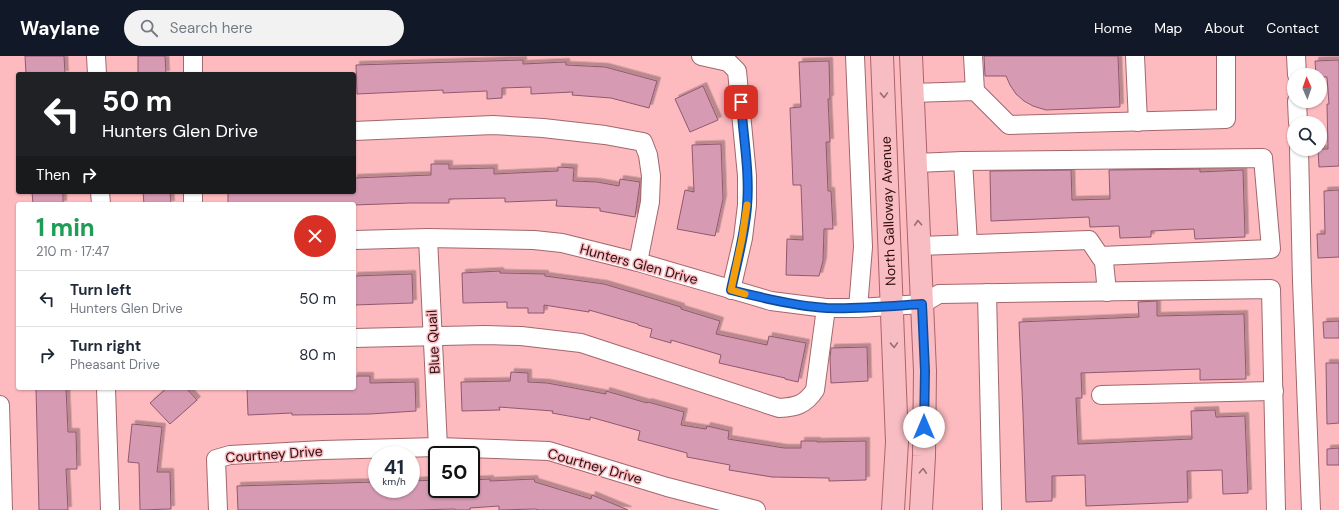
<!DOCTYPE html>
<meta charset="utf-8">
<style>
body{margin:0;font-family:"DM Sans",sans-serif;background:#f2f2f3;color:#1f2937;height:100vh;display:flex;flex-direction:column;font-size:15px;white-space:nowrap}
*{box-sizing:border-box;margin:0}
p{font-size:13px;color:#747a83}
.icon{flex:none;width:22px;height:22px;fill:none;stroke:currentColor;stroke-width:2;stroke-linecap:round;stroke-linejoin:round}
.map{position:relative;flex:1;overflow:hidden}
.panel{position:absolute;left:16px;top:146px;width:340px;height:188px;display:flex;flex-direction:column;background:#fff;border-radius:4px;box-shadow:0 1px 3px #0004}
.panel>*{flex:none}
.banner{position:absolute;left:16px;top:16px;width:340px;height:122px;border-radius:4px;box-shadow:0 1px 3px #0004;background:#202124;color:#fff;overflow:hidden}
.needle{width:26px;rotate:358deg}
.fabs{position:absolute;left:1287px;top:12px;display:grid;gap:8px}
.fabs a{display:grid;place-items:center;width:40px;height:40px;border-radius:50%;background:#fff;box-shadow:0 1px 3px #0004;font-size:20px}
.speed{position:absolute;left:368px;top:390px;display:flex;gap:8px;font-size:20px;font-weight:700;text-align:center}
.speed>*{display:grid;place-content:center;width:52px;height:52px;border-radius:50%;background:#fff;box-shadow:0 1px 3px #0004;line-height:1}
.speed small{font-size:10px;font-weight:400}
.speed .limit{border:2px solid #111;border-radius:6px;background:#fff;color:#111}
.pin{position:absolute;display:grid;place-items:center;width:34px;height:34px;color:#fff;margin:-17px;border-radius:8px;box-shadow:0 2px 6px #0006}
.me{position:absolute;width:44px;margin:-22px;rotate:0deg;stroke-linejoin:round;filter:drop-shadow(0 0 3px #0008)}
.turn{display:flex;align-items:center;gap:14px;height:84px;padding:0 20px;font-size:18px}
.turn .icon{width:52px;height:52px;stroke-width:2.5}
.turn b{display:block;font-size:28px;line-height:34px}
.then{display:flex;align-items:center;height:38px;padding:0 20px;background:#0003;gap:8px;font-size:15px}
.round{display:grid;place-items:center;flex:none;width:42px;height:42px;border-radius:21px;background:#f2f2f3}
.head{display:flex;align-items:center;justify-content:space-between;height:68px;padding:0 20px}
h1{font-size:24px;font-weight:800;line-height:30px;color:#1e9e55}
ul{padding:0;list-style:none}
li{display:flex;align-items:center;gap:12px;height:56px;padding:0 20px;border-top:1px solid #e0e1e3}
li div{flex:1}
li b{display:block;font-size:15px}
li em{font-style:normal}
header{display:flex;align-items:center;gap:24px;box-sizing:border-box;height:56px;padding:0 20px;background:#111827;color:#fff}
header strong{font-size:19px}
nav{display:flex;gap:22px;margin-inline-start:auto;font-size:14px}
.search{width:280px;height:36px;background:#f2f2f3;display:flex;align-items:center;gap:10px;box-sizing:border-box;padding:0 14px;border-radius:22px;color:#747a83;font-size:15px}
.map>svg:first-child{display:block}
</style>
<header>
<strong>Waylane</strong>
<div class="search"><svg class="icon" aria-label="search" viewBox="0 0 24 24"><circle cx="10" cy="10" r="6"/><path d="M15 15l6 6"/></svg>Search here</div>
<nav><a>Home</a><a>Map</a><a>About</a><a>Contact</a></nav>
</header>
<div class="map">
<svg width="1339" height="454" viewBox="0 0 1339 454">
<defs>
<filter id="shadow"><feDropShadow dx="3.5" dy="-3.5" stdDeviation="0" flood-color="#0004"/></filter>
</defs>
<rect width="100%" height="100%" fill="#fdbbc0"/>
<g fill="#d69ab2" stroke="#8f596f" filter="url(#shadow)">
<path d="M25,0H64L65,18H26Z"/>
<path d="M138,0H165L166,18H138Z"/>
<path d="M984,0H1118L1120,51L1046,54L1033,50L1024,45L1016,38L1010,29L1006,20H985Z"/>
<path d="M523,4V8L566,6V9L605,11L657,25L649,52L611,42L572,39L573,36L531,38V31L502,32V42L487,43V35L443,37V34L357,38L356,9Z"/>
<path d="M1339,4V110L1319,111L1318,93H1328L1327,48H1329L1327,21H1320V19H1316L1315,5Z"/>
<path d="M829,5L830,43H828L830,86H826L828,135H831L833,173H824L823,205L819,220L786,219L787,183L803,184L801,129H793L790,52L801,51L799,6Z"/>
<path d="M703,30L718,64L690,76L675,43Z"/>
<path d="M721,88L723,143L715,180L677,173L685,134L694,136L692,89Z"/>
<path d="M431,108H449V113L494,112V118L558,115V111L574,112L573,125L597,126L619,130L620,123L640,126L635,161L600,155V152L556,150L557,144L505,146V142L449,143V147H411L354,149L228,148V136H354V122L431,119Z"/>
<path d="M1200,113V116L1243,114L1245,181L1195,183L1194,173L1151,175V181L1120,182L1119,170L1090,171L1089,161L991,165L990,115L1071,114L1072,144L1110,143L1109,114Z"/>
<path d="M1339,134V201L1318,202L1317,178H1325L1324,135Z"/>
<path d="M32,136H63V148H33Z"/>
<path d="M143,136H170L171,148H144Z"/>
<path d="M500,215V217L545,218V220L604,228L641,239L681,251V253L720,265L716,278L767,289L769,280L806,287L798,326L785,323V322L719,307L721,299L671,284V287L650,281L652,273L638,269V268L589,254V256L544,249V257H528V252H507V246L463,247L462,217Z"/>
<path d="M412,218L413,247L354,249V220Z"/>
<path d="M1157,245V260L1244,258L1246,323L1200,324V313L1081,317L1082,342H1076L1078,388L1192,383L1191,355L1215,354L1216,361L1245,360L1248,437L1223,438L1222,414L1187,415L1188,446L1086,450L1085,419L1052,420V445L1026,446L1023,357L1019,266L1139,261L1138,246Z"/>
<path d="M1339,265V282H1324L1323,266Z"/>
<path d="M867,291L868,325L831,327L830,302L831,292Z"/>
<path d="M1326,307H1339V367L1327,368Z"/>
<path d="M511,316L528,317V326L547,327L606,338V335L647,347L648,346L684,356L681,369L706,373L707,370L729,375L728,383L784,392H801V385H817V386L866,385V424L829,425V422L772,421L729,414L730,409L687,401V397L638,384L640,375L590,361V364L552,357L553,355L499,351L500,354L462,355L461,326L510,325Z"/>
<path d="M354,320H370V327L415,326L416,355L370,358L292,359V357L248,359L247,332H354Z"/>
<path d="M66,332L68,376H76L77,413H66L68,454H39L36,333Z"/>
<path d="M167,332H186L197,344L170,368L150,347Z"/>
<path d="M132,368L162,371L157,416H170L171,453L140,454L139,407L128,406Z"/>
<path d="M1339,392V409H1327V393Z"/>
<path d="M490,423V425L534,423L535,426L591,443L592,439L628,454H539L535,453L499,454V450L470,452V454H455V453L414,454H238L237,430L377,426V433H411V425L437,424V433H471V424Z"/>
</g>
<g fill="none" stroke-linecap="round" stroke-linejoin="round">
<g stroke="#a2676c" stroke-width="20">
<g id="minor">
<path d="M96,0L97,18"/>
<path d="M701,0L728,6L737,15L747,120V149L743,182L731,234"/>
<path d="M855,0L863,191L858,252"/>
<path d="M973,0L975,35"/>
<path d="M1135,0L1138,66"/>
<path d="M1296,0L1297,19"/>
<path d="M193,18V0"/>
<path d="M912,37L975,35L1009,69L1226,63V0"/>
<path d="M1297,45L1298,67"/>
<path d="M354,75L493,69L543,72L605,79L643,86L648,99L651,120L650,146L638,206"/>
<path d="M1299,93L1302,225L1311,454"/>
<path d="M963,105L1263,102L1271,193L1100,200"/>
<path d="M916,107L963,105L968,188"/>
<path d="M100,136L101,148"/>
<path d="M193,148V136"/>
<path d="M428,182L438,391"/>
<path d="M354,184L428,182L534,184L562,187L638,206L771,245L826,252H858L922,248L939,238L1271,233L1276,454"/>
<path d="M919,190L1089,184L1104,206L1107,236"/>
<path d="M987,237L992,454"/>
<path d="M354,282L485,279L521,280L581,287L779,352C796,351 805,349 815,334L826,252"/>
<path d="M106,332L110,454"/>
<path d="M1101,339L1274,335"/>
<path d="M0,349L3,454"/>
<path d="M218,454L216,403L230,399L323,394L438,391L549,395L667,431L756,454"/>
</g>
</g>
<g stroke="#ab646b" stroke-width="24">
<g id="major">
<path d="M882,0L897,386L893,454"/>
<path d="M911,0L925,315L924,400L921,454"/>
</g>
</g>
<use href="#minor" stroke="#fff" stroke-width="18"/>
<use href="#major" stroke="#f7bdc3" stroke-width="22"/>
</g>
<defs><path id="oneway-chevron" d="M-2-3.5L2.5 0L-2 3.5" fill="none" stroke-width="1.6" stroke-linecap="round" stroke-linejoin="round"/></defs>
<g stroke="#996f74">
<use href="#oneway-chevron" transform="translate(884 39) rotate(88)"/>
<use href="#oneway-chevron" transform="translate(918 167) rotate(-93)"/>
<use href="#oneway-chevron" transform="translate(894 289) rotate(88)"/>
<use href="#oneway-chevron" transform="translate(923 415) rotate(-87)"/>
</g>
<g fill="none" stroke-linecap="round" stroke-linejoin="round">
<g stroke="#114b97" stroke-width="10">
<path id="route" d="M741,46C743,80 750,116 747,150C745,178 737,206 731,234C762,242 795,250 827,252C859,253 891,250 922,248L925,315L924,371"/>
</g>
<use href="#route" stroke="#1a73e8" stroke-width="7"/>
<path stroke="#f59e0b" stroke-width="7" d="M745,238L731,234L742,182L747,149"/>
</g>
<g text-anchor="middle" stroke-width="3" stroke-linejoin="round" paint-order="stroke">
<g font-size="14" fill="#271013" stroke="#fdbbc0">
<text transform="translate(888 155) rotate(-92)" y="5">North Galloway Avenue</text>
<text transform="translate(639 208) rotate(15)" y="5">Hunters Glen Drive</text>
<text transform="translate(433 286) rotate(-93)" y="5">Blue Quail</text>
<text transform="translate(274 398) rotate(-4)" y="5">Courtney Drive</text>
<text transform="translate(595 410) rotate(16)" y="5">Courtney Drive</text>
</g>
</g>
</svg>
<div class="fabs">
<a><svg class="needle" viewBox="-14 -14 28 28"><path d="M0-13l5 13h-10z" fill="#e53935"/><path d="M0 13l5-13h-10z" fill="#747a83"/></svg></a>
<a><svg class="icon" aria-label="search" viewBox="0 0 24 24"><circle cx="10" cy="10" r="6"/><path d="M15 15l6 6"/></svg></a>
</div>
<div class="speed"><div>41<small>km/h</small></div><div class="limit">50</div></div>
<div class="pin" style="left:741px;top:46px;background:#d93025"><svg class="icon" aria-label="arrive" viewBox="0 0 24 24"><path d="M6 21V4h12l-3 4 3 4H6"/></svg></div>
<svg class="me" style="left:924px;top:371px" viewBox="-20 -20 40 40"><circle r="19" fill="#fff"/><path d="M0-13L10 11 0 6-10 11z" fill="#1a73e8"/></svg>
<div class="banner">
<div class="turn"><svg class="icon" aria-label="left" viewBox="0 0 24 24"><path d="M17 20v-9H6M10 6l-5 5 5 5"/></svg><div><b>50 m</b>Hunters Glen Drive</div></div>
<div class="then">Then<svg class="icon" aria-label="right" viewBox="0 0 24 24"><path d="M7 20v-9h11M14 6l5 5-5 5"/></svg></div>
</div>
<section class="panel">
<div class="head"><div><h1>1 min</h1><p>210 m · 17:47</p></div><a class="round" style="background:#d93025;color:#fff"><svg class="icon" aria-label="close" viewBox="0 0 24 24"><path d="M6 6l12 12M18 6L6 18"/></svg></a></div>
<ul>
<li><svg class="icon" aria-label="left" viewBox="0 0 24 24"><path d="M17 20v-9H6M10 6l-5 5 5 5"/></svg><div><b>Turn left</b><p>Hunters Glen Drive</p></div><em>50 m</em></li>
<li><svg class="icon" aria-label="right" viewBox="0 0 24 24"><path d="M7 20v-9h11M14 6l5 5-5 5"/></svg><div><b>Turn right</b><p>Pheasant Drive</p></div><em>80 m</em></li>
</ul>
</section>
</div>
